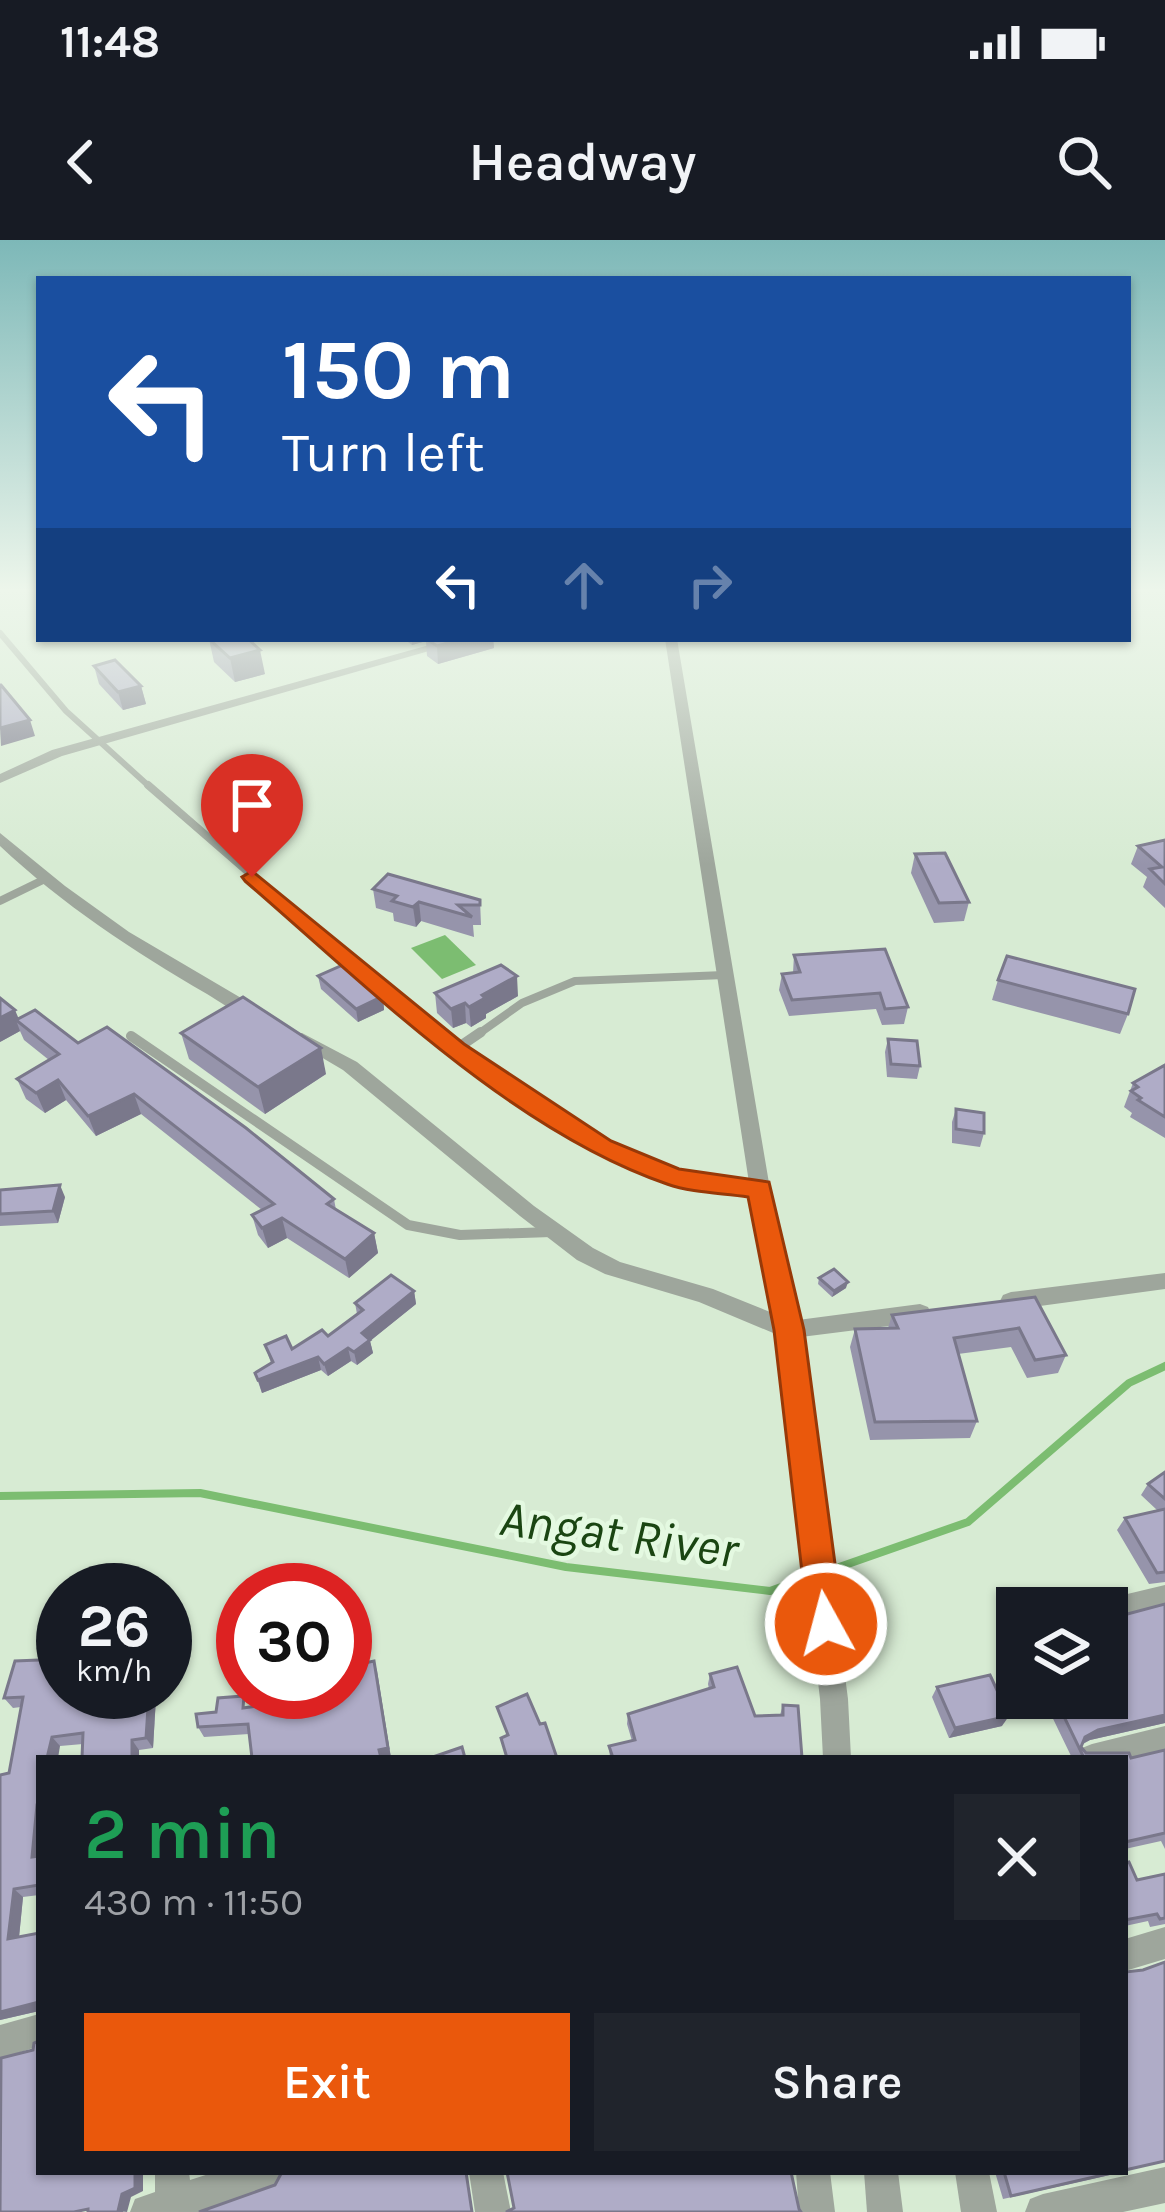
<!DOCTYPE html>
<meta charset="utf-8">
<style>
body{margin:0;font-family:Karla,sans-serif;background:#20242c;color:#f1f3f6;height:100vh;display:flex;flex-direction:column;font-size:45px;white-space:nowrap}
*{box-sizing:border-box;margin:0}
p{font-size:39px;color:#9ea1a6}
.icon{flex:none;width:66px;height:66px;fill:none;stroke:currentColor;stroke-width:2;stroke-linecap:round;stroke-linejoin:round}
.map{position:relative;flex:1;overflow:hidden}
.side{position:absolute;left:36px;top:1515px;width:1092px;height:420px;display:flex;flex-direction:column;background:#171b24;border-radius:0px;box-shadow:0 3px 9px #0004}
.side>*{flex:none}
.banner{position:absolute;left:36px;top:36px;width:1095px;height:366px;border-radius:0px;box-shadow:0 3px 9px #0004;background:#1a4fa0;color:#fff;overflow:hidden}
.buttons{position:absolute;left:996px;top:1347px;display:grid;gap:24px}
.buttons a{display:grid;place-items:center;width:132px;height:132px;border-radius:0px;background:#171b24;box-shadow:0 3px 9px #0004;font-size:60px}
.speed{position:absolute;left:36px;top:1323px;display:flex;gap:24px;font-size:60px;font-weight:700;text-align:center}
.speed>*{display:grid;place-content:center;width:156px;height:156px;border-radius:50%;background:#171b24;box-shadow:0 3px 9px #0004;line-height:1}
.speed small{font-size:30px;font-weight:400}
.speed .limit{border:18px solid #d22;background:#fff;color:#111}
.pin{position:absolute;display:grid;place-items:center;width:102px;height:102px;color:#fff;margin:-123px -51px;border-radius:50% 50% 50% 0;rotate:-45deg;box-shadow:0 0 12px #0007}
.pin .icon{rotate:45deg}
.me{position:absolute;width:132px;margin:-66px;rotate:353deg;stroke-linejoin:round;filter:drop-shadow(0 0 9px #0008)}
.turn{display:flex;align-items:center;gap:42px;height:252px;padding:0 48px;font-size:54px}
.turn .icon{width:156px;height:156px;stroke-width:2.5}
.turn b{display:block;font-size:84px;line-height:102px}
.lanes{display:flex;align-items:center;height:114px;padding:0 48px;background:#0003;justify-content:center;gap:60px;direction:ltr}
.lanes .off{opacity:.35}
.round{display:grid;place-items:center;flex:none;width:126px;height:126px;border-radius:0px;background:#20242c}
.head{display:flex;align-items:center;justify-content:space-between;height:204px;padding:0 48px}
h1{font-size:72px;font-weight:600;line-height:90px;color:#1e9e55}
.action{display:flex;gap:24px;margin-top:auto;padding:24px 48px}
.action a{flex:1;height:138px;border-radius:0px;background:#ea580c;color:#fff;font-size:48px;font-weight:600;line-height:138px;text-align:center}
.action a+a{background:#20242c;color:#f1f3f6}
.status{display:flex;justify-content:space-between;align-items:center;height:84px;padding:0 60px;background:#171b24;direction:ltr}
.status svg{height:33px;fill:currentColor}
header{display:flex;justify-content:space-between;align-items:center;height:156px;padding:0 48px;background:#171b24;font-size:54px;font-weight:600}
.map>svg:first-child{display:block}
</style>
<div class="status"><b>11:48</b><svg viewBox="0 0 49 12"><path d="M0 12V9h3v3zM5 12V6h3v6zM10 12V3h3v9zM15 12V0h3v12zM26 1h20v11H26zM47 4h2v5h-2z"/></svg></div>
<header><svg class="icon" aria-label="back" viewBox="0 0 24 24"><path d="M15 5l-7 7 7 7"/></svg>Headway<svg class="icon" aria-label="search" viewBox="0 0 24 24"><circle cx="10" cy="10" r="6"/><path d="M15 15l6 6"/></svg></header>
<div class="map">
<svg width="1165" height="1972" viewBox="0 0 1165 1972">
<rect width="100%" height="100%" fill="#d7ebd3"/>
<path fill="#7cbd71" d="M445,695L476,725L442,739L411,708Z"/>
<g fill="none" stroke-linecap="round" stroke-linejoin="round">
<g stroke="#7cbd71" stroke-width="8">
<path d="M0,1256L200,1253L566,1327L770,1351L812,1336"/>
<path d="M825,1332L968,1282L1129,1143L1165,1126"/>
</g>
<path stroke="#9ea69c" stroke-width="6" d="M0,393L66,471L151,548"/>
<g stroke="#9ea69c" stroke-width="8">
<path d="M148,545L436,795"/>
<path d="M0,661L43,640"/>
<path d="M477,795L522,763L575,741L724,735"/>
</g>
<g stroke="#9ea69c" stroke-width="10">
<path d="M432,792C494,841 566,900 642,926C680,939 720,943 760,949"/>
<path d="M131,796L408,985L460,995L551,992"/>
<path d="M456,809L481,792"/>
</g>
<g fill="#9ea69c" fill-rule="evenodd">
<path d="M451,399H471L62,516L0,543V534L52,510Z"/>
<path d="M665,399H677L770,949L798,1080L920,1064L928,1067L931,1073L928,1079L920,1082L801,1097L848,1459L851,1518H823L820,1459L778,1095L699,1062L605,1034L577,1020L520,976L343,830L287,797L290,793H302L357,822L534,966L593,1008L620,1022L713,1049L775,1074L750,949Z"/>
<path d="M0,593L65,646L129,692L265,772V780C246,782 224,764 207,754C133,711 63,665 0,606Z"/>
<path d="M1165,1033V1049L1011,1070L1003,1067L1000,1061L1003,1055L1011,1052Z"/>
<path d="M1165,1345V1369L1107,1383V1368H1095L1098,1361Z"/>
<path d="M1165,1486V1514L1125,1524V1518H1078L1082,1508L1092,1504Z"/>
<path d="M1165,1687V1719L1125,1731V1699Z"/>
<path d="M39,1774V1806L0,1819V1785Z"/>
<path d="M1165,1927V1963L1123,1972H1025L1030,1959L1043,1954Z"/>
<path d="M155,1932H189L190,1940L215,1932H284L279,1944L201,1972H130L135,1959L155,1952Z"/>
<path d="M469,1932H503L511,1972H475Z"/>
<path d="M796,1932H830L835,1972H799Z"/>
<path d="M864,1932H898L903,1972H867Z"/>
<path d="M955,1932H989L997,1972H961Z"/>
</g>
</g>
<g fill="#9694ab">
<path d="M209,399L265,434L235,442L214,422Z"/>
<path d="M404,399H493L494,408L438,424L427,416L426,401L412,405Z"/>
<path d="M94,426L141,446L146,464L123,470L99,444Z"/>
<path d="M1165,600V668L1143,647L1147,637L1131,624L1138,606Z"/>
<path d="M915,614L969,662L964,681L934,683L911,633Z"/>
<path d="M373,649L480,660L481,685H473L474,697L421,681L416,687L394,681L393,673L376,668Z"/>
<path d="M885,709L908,767L904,784L882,785L876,769L789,776L779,750L782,734L793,733L794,715Z"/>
<path d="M318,736L383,756L384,770L358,782L321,749Z"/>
<path d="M998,740L1128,774L1120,794L992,760Z"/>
<path d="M435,753L518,756L486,774V778L471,787L466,783L453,788L437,773Z"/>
<path d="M19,778L78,803L334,959L336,970L374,993L378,1013L349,1038L287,998L268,1008L258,995L252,975L262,970L141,874L96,896L66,860L45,873L26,859L17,839L49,820L24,800L20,791L0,802Z"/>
<path d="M181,793L326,834L265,874L189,819Z"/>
<path d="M888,799L920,826L917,839L887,837L885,812Z"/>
<path d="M1165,825V898L1130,877L1132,873L1124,867L1133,843Z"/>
<path d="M956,869L984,893L980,907L952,903V882Z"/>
<path d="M0,950L65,957L58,983L0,986Z"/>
<path d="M819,1038L846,1048L832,1057L818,1044Z"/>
<path d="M414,1051L416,1064L370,1101L373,1113L357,1125L351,1121L328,1136L321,1130L262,1153L255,1133L271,1123L265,1105L292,1109L328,1096L357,1074L355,1063Z"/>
<path d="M1035,1057L1066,1115L1058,1133L1027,1138L1011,1107L958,1114L977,1181L970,1198L870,1200L850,1107L855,1089L888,1088L892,1075Z"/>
<path d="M1165,1232V1342L1149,1344L1117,1290L1125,1278L1157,1270L1141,1255L1148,1244Z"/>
<path d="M1097,1355L1100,1361L1110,1362V1372L1116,1377L1165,1364V1483L1090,1500L1083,1504L1081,1507L1086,1513H1129L1131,1518L1165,1510V1609L1161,1601L1125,1609V1518H1072L1043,1458H1107V1368H1049L1050,1366Z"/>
<path d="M374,1421L391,1518L249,1494L204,1497L198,1487L249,1467L319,1457Z"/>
<path d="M710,1434L755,1476L780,1475L783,1465L802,1518H610L609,1506L632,1501L627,1484L628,1474L709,1449L708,1444Z"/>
<path d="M937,1447L1002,1486L949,1498L932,1457Z"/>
<path d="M63,1452H153L156,1457L153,1508L139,1510L83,1504L60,1506L39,1518V1655L23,1657L19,1697L39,1771L0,1780V1535L9,1533L21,1467L13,1468L4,1458Z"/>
<path d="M1125,1623L1137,1640L1165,1634V1684L1150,1687L1148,1681L1125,1686Z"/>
<path d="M995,1932H1123L1003,1959Z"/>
</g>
<g fill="#7a788b">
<path d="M412,399H426V401L412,405Z"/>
<path d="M463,399H493L494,408L438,424L437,406Z"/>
<path d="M260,410L265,434L235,442L230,418Z"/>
<path d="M141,446L146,464L123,470L118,452Z"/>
<path d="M30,480L35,496L1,506L0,488Z"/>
<path d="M419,662L421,681L416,687L413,667Z"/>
<path d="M517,736L518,756L486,774V778L471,787L469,767L482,755Z"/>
<path d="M383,756L384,770L358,782L356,769Z"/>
<path d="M465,763L466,783L453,788L451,769Z"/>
<path d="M15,770L21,784L16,780L20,791L0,802V778Z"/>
<path d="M321,808L326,834L265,874L258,847Z"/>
<path d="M58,840L66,860L45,873L36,853Z"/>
<path d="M134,854L141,874L96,896L88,876Z"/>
<path d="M60,945L65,957L58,983L53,971Z"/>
<path d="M282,978L287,998L268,1008L262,988Z"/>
<path d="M374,993L378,1013L349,1038L345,1019Z"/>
<path d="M848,1042L846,1048L832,1057L834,1051Z"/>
<path d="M414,1051L416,1064L370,1101L373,1113L357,1125L354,1112L362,1093Z"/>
<path d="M348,1108L351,1121L328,1136L324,1124Z"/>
<path d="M318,1117L321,1130L262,1153L258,1140Z"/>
<path d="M374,1421L377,1431L391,1518H381L379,1510Z"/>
<path d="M149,1452H153L156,1457L153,1508L146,1498Z"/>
<path d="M1165,1475V1483L1090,1500L1078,1506L1085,1497L1098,1490Z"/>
<path d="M1009,1476L1002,1486L949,1498L955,1488Z"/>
<path d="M52,1497L60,1506L58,1518H47Z"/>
<path d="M132,1500L139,1510V1518H132Z"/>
<path d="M37,1565L39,1568V1623L32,1617Z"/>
<path d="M14,1649L23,1657L18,1707L8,1699Z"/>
<path d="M39,1762V1771L0,1780V1772Z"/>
<path d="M135,1932H143V1951L131,1957L127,1972L118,1971L122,1954Z"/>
</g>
<g fill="#afacc7" stroke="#7a788b" stroke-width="3">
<path d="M209,399H248L260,410L230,418Z"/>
<path d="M426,399H463L437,406Z"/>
<path d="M115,420L141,446L118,452L94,426Z"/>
<path d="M0,445H1L30,480L0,488Z"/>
<path d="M1165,600V644L1150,629L1162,627L1138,606Z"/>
<path d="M945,613L969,662L939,663L915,614Z"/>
<path d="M388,634L480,660V665H458L472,677L419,662L413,667L392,661L397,656L373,649Z"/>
<path d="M885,709L908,767L885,769L880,753L792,760L782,734L800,732L794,715Z"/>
<path d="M1007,716L1135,749L1128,774L998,740Z"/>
<path d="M345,724L383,756L356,769L318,736Z"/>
<path d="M501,725L517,736L482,755L485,758L469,767L465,763L451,769L435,753Z"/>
<path d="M243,757L321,808L258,847L181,793Z"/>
<path d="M0,758L15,770L0,778Z"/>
<path d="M35,770L78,803L107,787L246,888L334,959L327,964L374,993L345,1019L282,978L262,988L252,975L274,964L134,854L88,876L58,840L36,853L17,839L59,814L16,780Z"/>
<path d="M888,799L917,801L920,826L891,824Z"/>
<path d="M1165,825V877L1138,860L1141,858L1131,851L1138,847L1133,843Z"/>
<path d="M956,869L984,873V893L956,889Z"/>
<path d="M60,945L53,971L0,974V950Z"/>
<path d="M834,1029L848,1042L834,1051L819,1038Z"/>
<path d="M391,1035L414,1051L362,1093L370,1100L354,1112L348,1108L324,1124L318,1117L258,1140L255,1133L273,1122L265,1105L286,1096L292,1109L322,1090L328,1096L363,1070L355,1063Z"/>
<path d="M1035,1057L1066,1115L1035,1120L1019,1088L954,1098L977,1181L875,1182L855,1089L898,1088L892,1075Z"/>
<path d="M1165,1232V1259L1148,1244Z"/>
<path d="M1165,1269V1332L1157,1333L1125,1278Z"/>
<path d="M1097,1355L1100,1361L1110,1362V1372L1116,1377L1165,1364V1475L1098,1490L1085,1497L1081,1507L1086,1513H1129L1131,1518L1165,1510V1593L1125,1602V1518H1084L1055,1458H1107V1368H1052L1050,1366Z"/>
<path d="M63,1419V1452H102V1454L149,1452L146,1498L132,1500V1518H82L83,1493L52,1497L47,1518H39V1565H37L32,1617L39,1616V1645L14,1649L8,1699L39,1693V1762L0,1772V1535L9,1533L23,1457L4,1458L15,1421Z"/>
<path d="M374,1421L388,1508L379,1510L381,1518H252L248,1484L198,1487L196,1474L216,1472L218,1458L244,1456L243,1468L319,1457L318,1452H345V1427Z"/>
<path d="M737,1427L755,1476L783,1475V1465L798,1466L802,1518H613L609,1506L635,1500L628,1474L714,1447L710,1434Z"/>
<path d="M990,1435L1009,1476L955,1488L937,1447Z"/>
<path d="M527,1454L540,1484L545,1483L557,1518H507L501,1498L508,1495L497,1467Z"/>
<path d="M462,1507L465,1518H430Z"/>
<path d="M1129,1622L1137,1640L1165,1634V1678L1160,1679L1157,1674L1125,1680V1623Z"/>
<path d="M1165,1722V1921L1125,1930V1732L1143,1730Z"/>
<path d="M39,1801V1932H135V1948L122,1954L118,1971L123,1972H88V1969L74,1972H0L1,1818L33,1810L34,1803Z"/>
<path d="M282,1932H466L472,1972H199L275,1945Z"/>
<path d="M507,1932H791L799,1969L801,1972H506L514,1968Z"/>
<path d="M1004,1932H1116L1011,1956Z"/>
</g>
<linearGradient id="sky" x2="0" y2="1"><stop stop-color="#7db8b8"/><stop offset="0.56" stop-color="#edf6eb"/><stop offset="1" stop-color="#edf6eb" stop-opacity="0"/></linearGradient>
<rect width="1165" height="625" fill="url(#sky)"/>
<path fill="#ea580c" stroke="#983908" stroke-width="3" d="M252,631L464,804L611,901L679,929L769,942L804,1090L843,1384L838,1395L826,1400L813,1395L808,1384L774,1090L748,957C722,953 692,953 667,944C512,891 368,747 245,641L242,637Z"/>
<g text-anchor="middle" stroke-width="9" stroke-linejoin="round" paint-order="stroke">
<g font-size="51" font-style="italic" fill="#1a4512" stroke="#e4f9e1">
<text transform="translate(619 1293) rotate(8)" y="18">Angat River</text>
</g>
</g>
</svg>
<div class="buttons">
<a><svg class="icon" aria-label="layers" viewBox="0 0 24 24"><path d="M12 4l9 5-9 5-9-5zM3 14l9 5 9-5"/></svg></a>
</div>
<div class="speed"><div>26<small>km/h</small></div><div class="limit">30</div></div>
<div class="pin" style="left:252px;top:637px;background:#d93025"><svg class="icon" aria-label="arrive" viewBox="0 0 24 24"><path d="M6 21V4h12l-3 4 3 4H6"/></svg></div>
<svg class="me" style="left:826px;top:1384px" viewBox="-20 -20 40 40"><circle r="17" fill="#ea580c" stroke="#fff" stroke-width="3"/><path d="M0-11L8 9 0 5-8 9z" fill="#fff"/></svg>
<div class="banner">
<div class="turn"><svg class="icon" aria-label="left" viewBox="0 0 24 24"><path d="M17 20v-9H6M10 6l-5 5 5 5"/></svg><div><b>150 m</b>Turn left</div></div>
<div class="lanes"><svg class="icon" aria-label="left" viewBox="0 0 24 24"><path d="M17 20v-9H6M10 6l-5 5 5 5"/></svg><svg class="icon off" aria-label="ahead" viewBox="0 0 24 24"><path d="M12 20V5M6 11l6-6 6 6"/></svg><svg class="icon off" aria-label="right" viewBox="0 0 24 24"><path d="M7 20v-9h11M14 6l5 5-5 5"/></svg></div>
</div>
<section class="side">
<div class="head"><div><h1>2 min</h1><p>430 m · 11:50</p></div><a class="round"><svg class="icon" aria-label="close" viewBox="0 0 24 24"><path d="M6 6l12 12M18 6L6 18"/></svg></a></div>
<div class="action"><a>Exit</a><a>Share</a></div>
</section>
</div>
